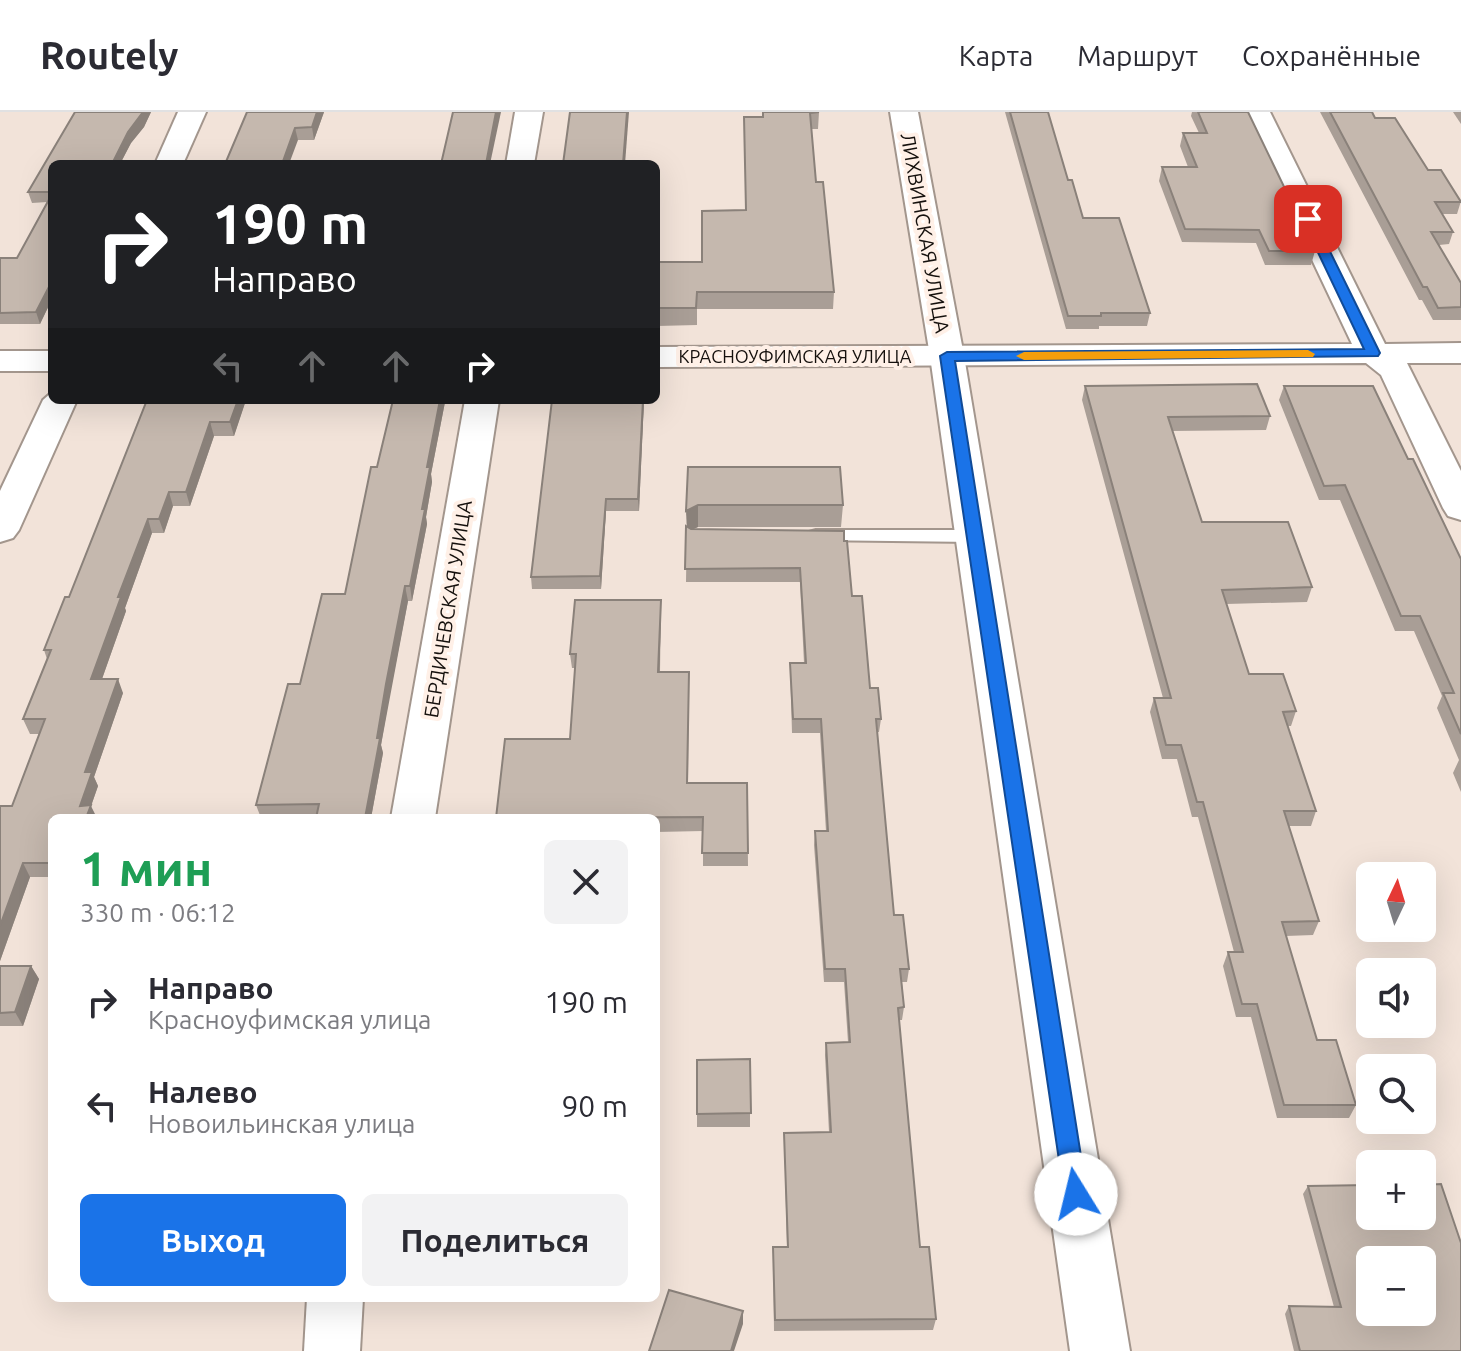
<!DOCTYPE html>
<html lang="ru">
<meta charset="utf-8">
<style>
body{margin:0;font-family:Ubuntu,sans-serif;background:#f2f2f3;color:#2b2b33;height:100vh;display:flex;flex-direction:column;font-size:30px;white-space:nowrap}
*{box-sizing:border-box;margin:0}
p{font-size:26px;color:#7c7c81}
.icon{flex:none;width:44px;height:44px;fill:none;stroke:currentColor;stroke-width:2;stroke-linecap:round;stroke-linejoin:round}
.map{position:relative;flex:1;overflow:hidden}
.details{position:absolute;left:48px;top:702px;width:612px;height:488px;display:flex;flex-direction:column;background:#fff;border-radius:12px;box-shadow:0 8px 32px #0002}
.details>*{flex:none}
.hud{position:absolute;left:48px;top:48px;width:612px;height:244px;border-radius:12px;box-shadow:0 8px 32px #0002;background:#202124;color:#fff;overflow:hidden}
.needle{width:52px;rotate:4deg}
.fabs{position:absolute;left:1356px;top:750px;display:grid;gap:16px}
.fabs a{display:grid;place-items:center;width:80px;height:80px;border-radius:12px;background:#fff;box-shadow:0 8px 32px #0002;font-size:40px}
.pin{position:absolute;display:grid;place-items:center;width:68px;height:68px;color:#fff;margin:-34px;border-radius:16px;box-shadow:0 4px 12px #0006}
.me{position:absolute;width:88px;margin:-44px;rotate:351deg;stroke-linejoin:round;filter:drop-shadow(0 0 6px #0008)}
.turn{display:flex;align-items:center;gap:28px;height:168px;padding:0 32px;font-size:36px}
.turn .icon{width:104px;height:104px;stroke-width:2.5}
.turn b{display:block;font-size:56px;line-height:68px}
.lanes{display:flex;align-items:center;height:76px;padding:0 32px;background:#0003;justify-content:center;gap:40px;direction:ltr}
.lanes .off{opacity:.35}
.round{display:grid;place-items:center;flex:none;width:84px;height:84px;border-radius:12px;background:#f2f2f3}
.overview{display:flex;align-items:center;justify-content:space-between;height:136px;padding:0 32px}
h1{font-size:48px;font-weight:600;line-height:60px;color:#1e9e55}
.cta{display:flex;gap:16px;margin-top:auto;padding:16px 32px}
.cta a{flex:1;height:92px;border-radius:12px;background:#1a73e8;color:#fff;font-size:32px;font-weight:600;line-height:92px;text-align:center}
.cta a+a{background:#f2f2f3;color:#2b2b33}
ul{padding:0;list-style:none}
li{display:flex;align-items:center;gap:24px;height:104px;padding:0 32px}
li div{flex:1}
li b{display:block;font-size:30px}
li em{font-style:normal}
header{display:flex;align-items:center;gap:48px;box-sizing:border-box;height:112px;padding:0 40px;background:#fff;border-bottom:2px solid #e1e1e2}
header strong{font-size:38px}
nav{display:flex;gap:44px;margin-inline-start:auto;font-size:28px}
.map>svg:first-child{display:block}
</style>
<header>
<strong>Routely</strong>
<nav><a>Карта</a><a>Маршрут</a><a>Сохранённые</a></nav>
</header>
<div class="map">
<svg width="1461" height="1239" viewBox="0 0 1461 1239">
<rect width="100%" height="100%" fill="#f2e3d9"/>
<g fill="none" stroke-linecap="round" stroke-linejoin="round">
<g stroke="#a3968d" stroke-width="4">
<path id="lane" d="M816,418H974L984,424L974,430L809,428L806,424L809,420Z"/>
</g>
<g stroke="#a3968d" stroke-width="4">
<g id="street">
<path d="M178,0H206L183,52H155Z"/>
<path d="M515,0H543L534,52H506Z"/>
<path d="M1242,0H1270L1385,232L1461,231V251H1407L1461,359V408L1448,404L1443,396L1381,263L1366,251L656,255V235L1352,232Z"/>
<rect x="0" y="239" width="52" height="20"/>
<path d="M52,280V288H77L19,418L13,426L0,430V379L43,288Z"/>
<path d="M465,288H499L435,706H391Z"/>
<path d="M307,1186H363L360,1239H304Z"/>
</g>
</g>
<g stroke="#a3968d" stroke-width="4">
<path id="secondary" d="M890,0H918L964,244L1130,1239H1070L930,244Z"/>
</g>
<use href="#lane" fill="#fff" fill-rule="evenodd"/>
<use href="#street" fill="#fff" fill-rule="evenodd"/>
<use href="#secondary" fill="#fff" fill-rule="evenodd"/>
</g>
<g fill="#a99e96">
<path d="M75,0H151L144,15L131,31L120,52H52V187L40,212H0V146H17L47,90L32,91L28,80Z"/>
<path d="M247,0H324L314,28H298Z"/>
<path d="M762,0H819L818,17H811L816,70L834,180L833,197H697V213L657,214L656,150H702L746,98L762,5Z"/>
<path d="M1005,0H1048L1068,68L1083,106L1150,201L1147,214H1099V217H1066Z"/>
<path d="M1192,0H1248L1315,139L1311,153H1265L1256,131L1182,130L1159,69L1162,55H1188L1180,34L1183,21H1199L1191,4Z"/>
<path d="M1320,0H1372L1375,6L1461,89L1457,102H1442L1453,120L1449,132L1439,133L1461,171V208H1433L1422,188H1419Z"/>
<path d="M1453,0H1461V12Z"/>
<path d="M1085,274L1270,304L1266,318L1172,319L1202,410L1312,475L1307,490L1226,492L1249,562L1296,599L1291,614H1288L1316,699L1311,714H1288L1319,809L1313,823L1286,824L1317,928L1356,993L1349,1006H1277L1251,905H1236L1223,854L1228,840H1234L1198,705H1192L1177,647H1162L1150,600L1154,586H1163L1082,288Z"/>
<path d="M1284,274L1408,347L1461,447V680L1453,661L1459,648L1437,596L1442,584L1414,519H1395L1340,388H1319L1279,288Z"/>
<path d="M147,288H246L234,324H214L190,394H173L164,421H152L125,496L126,499L102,567L123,581L94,665L98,674L91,694L52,706V765H30L0,849V694H12L39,622H30L23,607L47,547L44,538L69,485Z"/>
<path d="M393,288H445V290L431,362L432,370L426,405L427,412L412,489H408L389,586L381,633L383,641L371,706H261L256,693L300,572L345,482L377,355Z"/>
<path d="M644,288L639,399H606L601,477H532L531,465Z"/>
<path d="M688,355L843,393L841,415H698L693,417L844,419L852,484L870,576L881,607L879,620H877L894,803L909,857L907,870H902L904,895L902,908H899L920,1135L936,1207L933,1218L774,1219L773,1135H787L784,1021L829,1020L825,943L826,931L848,930L844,870H824L814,733L815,719H826L820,621H792L790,551H804L800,470H686Z"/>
<path d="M661,488L660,560L689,574L688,671H747L748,754H703V719L656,720V706L570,627L575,556H572L570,542Z"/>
<path d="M0,854H31L39,867L23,914H0Z"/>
<path d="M750,947V1015H697V948Z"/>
<path d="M1308,1074L1461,1239H1294L1285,1202L1289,1194L1334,1195L1303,1082Z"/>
</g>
<g fill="#8a817a">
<path d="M143,0H151L144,15L131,31L120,52H112L128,20Z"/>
<path d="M317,0H324L314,28L312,15Z"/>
<path d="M496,0H501L490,52H486Z"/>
<path d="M627,0H629L625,52H623Z"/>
<path d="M295,16L298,28L289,52H282Z"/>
<path d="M52,169V187L40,212L36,200Z"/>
<path d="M238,288H246L234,324L230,310Z"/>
<path d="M440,288H445V290L431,362L432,370L426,405L427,412L412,489L410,474L422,397L427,355Z"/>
<path d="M643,288H644L639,399L638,387Z"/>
<path d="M210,310L214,324L190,394L186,380Z"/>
<path d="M169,380L173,394L164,421L159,407Z"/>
<path d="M606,387V399L601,477L600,464Z"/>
<path d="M698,393V415L687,420L686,399Z"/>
<path d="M148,407L152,421L125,496L126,499L97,581L91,567L118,485Z"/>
<path d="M405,474L408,489L381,633L383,641L371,706H365L386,572Z"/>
<path d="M661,488V502L659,574L658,560Z"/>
<path d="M118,567L123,581L94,665L98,674L91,694L97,706H86L80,694L85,660Z"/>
<path d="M23,751L30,765L0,849V814Z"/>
<path d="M31,854L39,867L23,914L15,900Z"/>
<path d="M743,1199V1212L734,1239H731Z"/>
</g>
<g fill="#c5b8ae" stroke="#8a817a" stroke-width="2" fill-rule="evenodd">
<path d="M75,0H143L128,20L112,52H52V80H28Z"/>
<path d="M247,0H317L312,15L295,16L282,52H225Z"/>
<path d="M453,0H496L486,52H441Z"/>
<path d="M570,0H627L623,52H563Z"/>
<path d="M763,0H819L810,1L816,70H823L834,180H697L696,196H656V150H702V99L746,98L744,5H763Z"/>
<path d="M1010,0H1048L1068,68H1072L1083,106H1119L1150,201H1101V204H1068Z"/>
<path d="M1198,0H1248L1315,139H1269L1259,118L1185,117L1162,55H1197L1183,21H1207Z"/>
<path d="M1330,0H1372L1375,6H1395L1428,58H1441L1461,90H1435L1453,120H1431L1461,171V195L1438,196L1427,175H1423Z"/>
<path d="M52,82V169L36,200L0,201V146H17Z"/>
<path d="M1257,272L1270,304L1168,305L1202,410H1288L1312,475L1222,478L1249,562H1283L1296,599L1283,600L1316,699H1284L1319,809L1282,810L1317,928H1336L1356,993H1284L1257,892H1242L1228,840H1243L1203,690H1197L1181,633H1166L1154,586H1171L1085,274Z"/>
<path d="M1284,274H1373L1408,347H1413L1461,447V622L1443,581H1454L1420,504H1401L1345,373L1324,374Z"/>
<path d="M147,288H238L230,310H210L186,380H169L159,407H148L118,485H121L91,567H118L85,660H92L80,694L91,693L86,706H52V751H23L0,814V694H12L45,607H23L51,538H44L65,485H69Z"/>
<path d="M393,288H440L427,355H430L422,397H425L410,474H405L386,572L377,626H380L365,706H316L319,692L256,693L288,572H300L322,482H345L371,355H377Z"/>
<path d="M552,288H643L638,387H606L600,464L531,465Z"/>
<path d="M688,355H840L843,393H698L686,399Z"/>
<path d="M686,414L691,417L844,419V429H847L852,484H862L870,576H878L881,607H876L894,803H903L909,857H900L904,895L898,896L920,1135H929L936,1207L775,1208L773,1135H788L784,1021L831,1020L826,931L850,930L845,857H825L815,719H828L821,607H793L790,551H806L800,456L685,457Z"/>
<path d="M575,488H661L658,560H689L687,671H747L748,741H702L703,705L496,706L505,627H570L576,542H570Z"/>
<path d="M0,854H31L15,900L0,901Z"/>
<path d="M750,947L751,1001L697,1002V948Z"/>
<path d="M1441,1072L1461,1131V1239H1300L1289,1194L1341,1195L1308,1074L1370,1073V1104H1422V1073ZM1370,1148H1422V1200H1370Z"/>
<path d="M669,1178L743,1199L731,1239H649Z"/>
</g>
<path fill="#1a73e8" stroke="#114b97" stroke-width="2" d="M1303,105L1314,107L1380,241L1378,244L955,249L1087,1082L1084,1090L1076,1093L1068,1090L1064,1082L940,244L947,240L1364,237L1302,107Z"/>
<path fill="#f59e0b" d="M1308,238L1315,242L1313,245L1024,248L1016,244L1024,240Z"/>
<g text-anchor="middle" stroke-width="8" stroke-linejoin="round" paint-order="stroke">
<g font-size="18" fill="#15100d" stroke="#fff0e7">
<text x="795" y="251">КРАСНОУФИМСКАЯ УЛИЦА</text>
</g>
<g font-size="20" fill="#15100d" stroke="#fff0e7">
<text transform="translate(925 121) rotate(80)" y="7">ЛИХВИНСКАЯ УЛИЦА</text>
<text transform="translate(448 497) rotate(-81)" y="7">БЕРДИЧЕВСКАЯ УЛИЦА</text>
</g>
</g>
</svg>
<div class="fabs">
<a><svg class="needle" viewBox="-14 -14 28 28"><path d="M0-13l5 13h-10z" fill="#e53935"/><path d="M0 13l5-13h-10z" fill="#7c7c81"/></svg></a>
<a><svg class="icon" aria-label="sound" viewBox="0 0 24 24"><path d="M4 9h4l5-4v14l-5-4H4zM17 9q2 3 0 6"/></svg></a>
<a><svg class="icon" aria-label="search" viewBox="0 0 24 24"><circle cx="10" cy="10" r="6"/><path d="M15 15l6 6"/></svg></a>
<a>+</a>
<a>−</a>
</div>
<div class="pin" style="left:1308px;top:107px;background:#d93025"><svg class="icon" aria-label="arrive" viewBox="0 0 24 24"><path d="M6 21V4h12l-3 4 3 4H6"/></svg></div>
<svg class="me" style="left:1076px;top:1082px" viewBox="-20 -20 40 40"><circle r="19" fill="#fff"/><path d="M0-13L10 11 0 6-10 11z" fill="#1a73e8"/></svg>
<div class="hud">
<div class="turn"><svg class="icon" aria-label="right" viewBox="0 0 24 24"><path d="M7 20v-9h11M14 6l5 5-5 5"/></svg><div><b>190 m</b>Направо</div></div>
<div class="lanes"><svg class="icon off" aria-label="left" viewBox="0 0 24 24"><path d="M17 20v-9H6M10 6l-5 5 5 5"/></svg><svg class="icon off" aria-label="ahead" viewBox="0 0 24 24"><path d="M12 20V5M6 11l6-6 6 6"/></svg><svg class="icon off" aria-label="ahead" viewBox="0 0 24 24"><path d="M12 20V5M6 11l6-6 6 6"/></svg><svg class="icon" aria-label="right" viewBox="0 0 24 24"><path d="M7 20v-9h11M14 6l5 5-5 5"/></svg></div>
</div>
<section class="details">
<div class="overview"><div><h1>1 мин</h1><p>330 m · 06:12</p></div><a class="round"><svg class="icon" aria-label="close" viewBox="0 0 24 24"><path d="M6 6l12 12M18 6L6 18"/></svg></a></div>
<ul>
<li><svg class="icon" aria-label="right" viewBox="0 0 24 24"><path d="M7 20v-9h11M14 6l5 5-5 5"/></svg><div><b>Направо</b><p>Красноуфимская улица</p></div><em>190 m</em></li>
<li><svg class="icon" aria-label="left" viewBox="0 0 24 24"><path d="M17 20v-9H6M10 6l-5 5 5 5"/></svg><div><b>Налево</b><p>Новоильинская улица</p></div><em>90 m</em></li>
</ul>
<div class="cta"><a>Выход</a><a>Поделиться</a></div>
</section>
</div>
